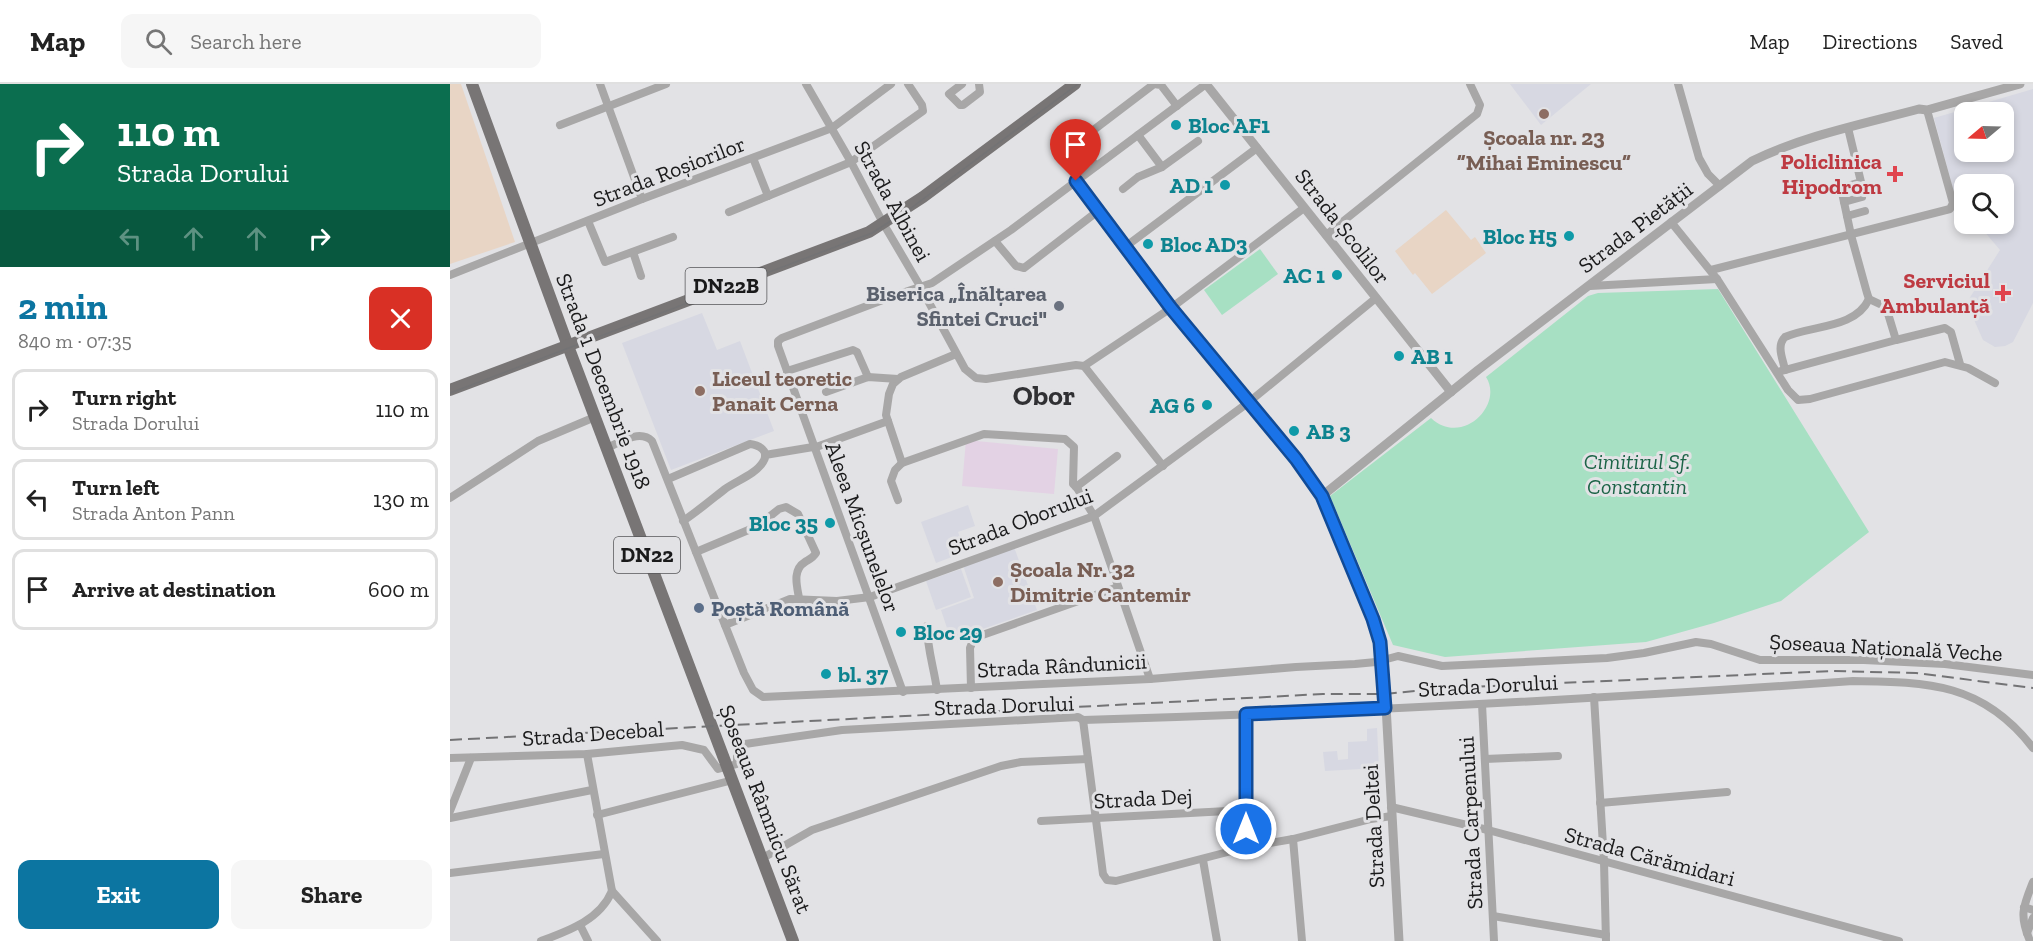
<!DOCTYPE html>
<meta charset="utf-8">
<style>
body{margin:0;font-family:"Zilla Slab",serif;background:#f6f6f6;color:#222;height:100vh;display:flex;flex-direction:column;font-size:22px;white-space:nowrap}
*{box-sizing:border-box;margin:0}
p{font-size:20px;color:#767676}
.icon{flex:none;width:33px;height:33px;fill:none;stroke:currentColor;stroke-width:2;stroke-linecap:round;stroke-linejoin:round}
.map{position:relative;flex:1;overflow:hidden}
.sheet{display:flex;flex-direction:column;background:#fff;width:450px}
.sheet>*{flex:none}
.banner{background:#0b6e4f;color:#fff;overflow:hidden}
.needle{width:39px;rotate:251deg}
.controls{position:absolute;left:1504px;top:18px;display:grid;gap:12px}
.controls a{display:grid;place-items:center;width:60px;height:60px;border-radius:12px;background:#fff;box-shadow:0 3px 9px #0003;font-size:30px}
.pin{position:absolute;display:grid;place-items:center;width:51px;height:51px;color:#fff;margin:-62px -26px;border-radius:50% 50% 50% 0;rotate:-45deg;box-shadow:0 0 6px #0007}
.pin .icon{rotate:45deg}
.me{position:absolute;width:66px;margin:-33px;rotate:0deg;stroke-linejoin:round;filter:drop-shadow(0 0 4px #0008)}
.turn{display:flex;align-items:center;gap:21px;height:126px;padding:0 18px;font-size:27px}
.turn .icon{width:78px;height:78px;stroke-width:2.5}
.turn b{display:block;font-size:42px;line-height:51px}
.lanes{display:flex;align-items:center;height:57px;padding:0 18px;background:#0003;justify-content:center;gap:30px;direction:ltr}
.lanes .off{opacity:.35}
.round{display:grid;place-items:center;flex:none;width:63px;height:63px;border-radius:12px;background:#f6f6f6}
.summary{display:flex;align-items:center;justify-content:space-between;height:102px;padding:0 18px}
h1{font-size:36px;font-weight:700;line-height:45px;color:#0c75a1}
.primary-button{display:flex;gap:12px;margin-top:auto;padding:12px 18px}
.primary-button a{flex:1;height:69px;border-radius:12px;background:#0c75a1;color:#fff;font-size:24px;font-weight:700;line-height:69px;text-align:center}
.primary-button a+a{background:#f6f6f6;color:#222}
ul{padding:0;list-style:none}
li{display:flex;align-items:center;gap:18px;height:81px;margin:0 12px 9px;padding:0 6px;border:3px solid #e0e0e0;border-radius:12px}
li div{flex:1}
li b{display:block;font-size:22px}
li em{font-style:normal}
header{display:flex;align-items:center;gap:36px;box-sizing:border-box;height:84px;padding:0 30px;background:#fff;border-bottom:2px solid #e0e0e0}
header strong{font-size:28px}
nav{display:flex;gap:33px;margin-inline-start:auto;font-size:21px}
.search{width:420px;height:54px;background:#f6f6f6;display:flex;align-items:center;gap:15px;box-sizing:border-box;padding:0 21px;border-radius:12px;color:#767676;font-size:22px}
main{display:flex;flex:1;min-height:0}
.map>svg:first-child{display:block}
</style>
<header>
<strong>Map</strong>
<div class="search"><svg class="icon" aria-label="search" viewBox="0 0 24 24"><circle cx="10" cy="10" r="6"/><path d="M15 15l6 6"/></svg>Search here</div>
<nav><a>Map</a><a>Directions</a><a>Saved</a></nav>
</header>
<main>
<section class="sheet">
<div class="banner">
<div class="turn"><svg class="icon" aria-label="right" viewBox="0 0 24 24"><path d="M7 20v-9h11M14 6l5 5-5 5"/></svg><div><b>110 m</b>Strada Dorului</div></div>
<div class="lanes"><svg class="icon off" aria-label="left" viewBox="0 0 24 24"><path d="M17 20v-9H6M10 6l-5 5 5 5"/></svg><svg class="icon off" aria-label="ahead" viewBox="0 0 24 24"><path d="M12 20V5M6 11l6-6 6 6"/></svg><svg class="icon off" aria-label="ahead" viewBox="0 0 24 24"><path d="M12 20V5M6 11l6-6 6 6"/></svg><svg class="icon" aria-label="right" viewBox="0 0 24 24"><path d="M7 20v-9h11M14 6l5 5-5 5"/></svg></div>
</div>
<div class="summary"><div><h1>2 min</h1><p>840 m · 07:35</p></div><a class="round" style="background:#d93025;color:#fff"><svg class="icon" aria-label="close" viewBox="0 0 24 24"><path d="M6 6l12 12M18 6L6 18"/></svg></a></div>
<ul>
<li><svg class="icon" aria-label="right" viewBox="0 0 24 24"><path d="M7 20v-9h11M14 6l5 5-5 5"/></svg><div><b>Turn right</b><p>Strada Dorului</p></div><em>110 m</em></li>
<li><svg class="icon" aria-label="left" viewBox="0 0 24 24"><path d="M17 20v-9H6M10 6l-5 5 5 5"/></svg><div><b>Turn left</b><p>Strada Anton Pann</p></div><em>130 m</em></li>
<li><svg class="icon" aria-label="arrive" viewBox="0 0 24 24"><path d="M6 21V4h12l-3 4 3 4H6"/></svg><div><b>Arrive at destination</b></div><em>600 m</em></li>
</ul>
<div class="primary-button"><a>Exit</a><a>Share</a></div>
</section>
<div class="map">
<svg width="1583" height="857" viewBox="0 0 1583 857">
<rect width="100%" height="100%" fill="#e2e2e5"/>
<g fill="#e8d5c5">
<path d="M0,0H11L65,158L0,180Z"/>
<path d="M996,126L1021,156L1025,153L1036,169L982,210L965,189L963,191L945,167Z"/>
</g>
<path fill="#e3d2e4" d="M516,356L608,365L604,410L512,402Z"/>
<g fill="#d7d8e2" fill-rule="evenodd">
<path d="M1060,0H1141L1091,41Z"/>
<path d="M1583,5V219L1563,258L1555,262L1545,263L1533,256L1525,238L1519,215L1550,166L1528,140H1554V100H1515V124L1505,112L1484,34ZM1515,28H1554V68H1515Z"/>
<path d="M252,229L267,266L290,257L324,347L221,386L172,259Z"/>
<path d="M518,421L525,442L508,448L515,468L486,479L471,438Z"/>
<path d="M564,463L587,526L501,556L491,526L524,514L513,481Z"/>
<path d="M511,485L521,513L486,526L476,497Z"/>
<path d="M927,644L929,684L875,687L873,668L887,667L888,676L898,675V658L917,657V645Z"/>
</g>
<g fill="#a7e0c3">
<path d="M810,165L828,190L772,231L754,206Z"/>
<path d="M1268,205L1419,448L1331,517L1264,539L1196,558L995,573L943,561L880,412L981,334C1012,363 1054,321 1036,293L1138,212L1148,209Z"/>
</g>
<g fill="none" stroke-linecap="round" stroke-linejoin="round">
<g stroke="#a8a7a7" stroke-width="8">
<path d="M150,0L192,115"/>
<path d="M356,0L401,78L433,139L470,202L515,285L526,294L536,295L626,281L634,282L713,382"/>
<path d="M512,0L499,10L510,21H513L530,8L529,0"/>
<path d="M1228,0L1249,74L1258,90L1270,102"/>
<path d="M110,41L216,0"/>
<path d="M688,51L712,83"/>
<path d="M303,74L318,112"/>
<path d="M646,82L631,61L633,54L704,0L711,1L727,22"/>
<path d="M626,97L721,224L846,375L872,412"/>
<path d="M673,105L688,93L712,83L748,57"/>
<path d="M1383,106L1411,98L1398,44"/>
<path d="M1394,118L1412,113"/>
<path d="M279,128L401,78L473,27L472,21L458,0"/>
<path d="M1397,132L1415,127"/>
<path d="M138,137L155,178L223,153"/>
<path d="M1221,138L1267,195L1338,306L1348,316L1360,315L1495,278L1518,284L1545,299"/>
<path d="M876,151L1027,30L1030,21L1020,0"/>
<path d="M545,157L566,182L574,184L648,127"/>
<path d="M675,163L807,64"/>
<path d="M183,168L191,192"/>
<path d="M1261,186L1500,125L1503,119L1477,26"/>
<path d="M0,191L192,115L382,44L441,0"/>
<path d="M1140,202L1267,195"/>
<path d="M1446,256L1495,244L1501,248L1510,280"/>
<path d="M506,270L451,293L443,300L439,310L436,331L452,379L534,350L615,355L624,363L623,400L627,404L644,432L700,595"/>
<path d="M634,282L721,224L854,124"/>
<path d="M1335,286C1333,275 1326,262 1335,253C1362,241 1405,245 1419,215"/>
<path d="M337,287L403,266L407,268L418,293"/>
<path d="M1328,288L1446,256L1436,223L1419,215L1417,209L1401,151L1391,104"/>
<path d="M376,308L418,293L448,295"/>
<path d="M157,364C170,358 190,345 202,357L294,589L303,606L313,613L700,595L846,583L905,580L926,578L948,572L992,582L1157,574L1194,569L1246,558L1261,560L1310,576H1414L1495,580L1583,591"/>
<path d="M315,371L369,362L438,337"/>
<path d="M218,395L300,360C309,361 320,367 313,378C306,390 286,397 275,405C261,416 248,427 233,437"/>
<path d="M626,403L667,372"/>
<path d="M0,414L88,357L145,333"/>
<path d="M448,416L441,397L445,386L452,379"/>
<path d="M246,468L308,442L329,425L336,423L348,430L366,469C363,474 360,475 355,478C342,486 347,502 349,514"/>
<path d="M275,541L340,515L387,517L420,513L644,432L799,318L926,214"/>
<path d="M477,542C477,564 484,584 487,606"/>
<path d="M521,604L520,564L524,554L668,503"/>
<path d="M453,608L328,262V257L332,254L446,211L482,199L561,146L756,0"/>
<path d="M1144,613L1154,778L1156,857"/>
<path d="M1032,620L1044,857"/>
<path d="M797,630V763"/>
<path d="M633,636L653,790L657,796L666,797L797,763L843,755L921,735L942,732"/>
<path d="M137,670L162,807L207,857"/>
<path d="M0,674L137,670L232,661L254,666L268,685L287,680V665L295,660L392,646L628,633L633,636C890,629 1147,615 1403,597C1479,598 1533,599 1583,664"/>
<path d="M1035,675L1108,672"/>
<path d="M1150,719L1277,708"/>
<path d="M941,723L1038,746L1449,857"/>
<path d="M0,727L21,674"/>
<path d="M147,731L283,696"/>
<path d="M0,734L142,706"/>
<path d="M591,737L796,726"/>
<path d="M843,755L852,857"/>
<path d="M311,775L362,746L551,682L571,678L638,675"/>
<path d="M753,776L767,857"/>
<path d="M0,789L154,770"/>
<path d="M1574,823L1583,826"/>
<path d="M1043,832L1156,851"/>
<path d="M130,841L138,857"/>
<path d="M1577,849L1583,834"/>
<path d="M91,857C118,847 150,836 162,807"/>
<path d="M1580,857C1569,831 1573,823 1583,798"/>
</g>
<g stroke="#a8a7a7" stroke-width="9">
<path d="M756,0L1001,308"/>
<path d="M949,857L933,567L923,535L872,412L1028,286L1302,77C1353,52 1413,40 1469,25L1477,26L1570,0"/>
</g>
<g stroke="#787575" stroke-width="12">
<path d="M22,0L118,262L343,857"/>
<path d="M0,306L419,148L473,113L625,0"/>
</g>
<path stroke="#737375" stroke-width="1.5" d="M0,309L422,149L461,124L628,0"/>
<path stroke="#737375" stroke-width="2" stroke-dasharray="12 6" stroke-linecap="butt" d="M0,656L873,610H935L995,604L1383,587L1466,589L1583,604"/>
</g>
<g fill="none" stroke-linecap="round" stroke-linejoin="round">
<g stroke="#114b97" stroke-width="15">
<path id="route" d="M626,97L721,224L846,375L872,412L923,535L930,558L935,624L796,630V745"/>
</g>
<use href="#route" stroke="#1a73e8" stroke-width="10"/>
</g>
<g fill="#8d6e63" stroke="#e2e2e5" stroke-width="2">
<circle cx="1094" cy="30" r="6"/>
<circle cx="250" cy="307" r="6"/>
<circle cx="548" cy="498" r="6"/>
</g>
<g fill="#0f9aa8" stroke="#e2e2e5" stroke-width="2">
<circle cx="726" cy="41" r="6"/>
<circle cx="775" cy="101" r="6"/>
<circle cx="1119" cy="152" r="6"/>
<circle cx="698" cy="160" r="6"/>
<circle cx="887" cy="191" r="6"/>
<circle cx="949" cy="272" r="6"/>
<circle cx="757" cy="321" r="6"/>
<circle cx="844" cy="347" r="6"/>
<circle cx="380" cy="439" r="6"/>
<circle cx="451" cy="548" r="6"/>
<circle cx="376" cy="590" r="6"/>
</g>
<g fill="#e0444e" stroke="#e2e2e5" stroke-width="2">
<path d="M1442 81h6v6h6v6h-6v6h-6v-6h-6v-6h6z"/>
<path d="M1550 200h6v6h6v6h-6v6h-6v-6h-6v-6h6z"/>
</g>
<circle fill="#6b7280" stroke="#e2e2e5" stroke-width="2" cx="609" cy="222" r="6"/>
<circle fill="#5c6f8a" stroke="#e2e2e5" stroke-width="2" cx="249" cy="524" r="6"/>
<g text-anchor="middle" stroke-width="6" stroke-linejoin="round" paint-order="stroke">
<g fill="#e2e2e5" stroke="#565658" stroke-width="1.5">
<rect x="235.5" y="184" width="81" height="36" rx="4.5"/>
<rect x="164" y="453" width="66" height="36" rx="4.5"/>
</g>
<g font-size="21" font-weight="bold" fill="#1a1a1b">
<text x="276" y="209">DN22B</text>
<text x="197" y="478">DN22</text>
</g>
<g font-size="22" font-weight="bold" fill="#0d838f" stroke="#e2e2e5" text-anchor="start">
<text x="738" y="49">Bloc AF1</text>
<text x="763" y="109" text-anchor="end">AD 1</text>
<text x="1107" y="160" text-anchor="end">Bloc H5</text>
<text x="710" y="168">Bloc AD3</text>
<text x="875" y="199" text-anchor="end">AC 1</text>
<text x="961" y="280">AB 1</text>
<text x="745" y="329" text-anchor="end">AG 6</text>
<text x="856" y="355">AB 3</text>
<text x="368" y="447" text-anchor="end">Bloc 35</text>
<text x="463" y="556">Bloc 29</text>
<text x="388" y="598">bl. 37</text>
</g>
<g font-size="22" font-weight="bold" fill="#785e54" stroke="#e2e2e5" text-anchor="start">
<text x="1094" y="61" text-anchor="middle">Școala nr. 23<tspan x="1094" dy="25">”Mihai Eminescu”</tspan></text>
<text x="262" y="302">Liceul teoretic<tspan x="262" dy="25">Panait Cerna</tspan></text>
<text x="560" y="493">Școala Nr. 32<tspan x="560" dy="25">Dimitrie Cantemir</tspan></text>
</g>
<g font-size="22" font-weight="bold" fill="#be3a42" stroke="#e2e2e5" text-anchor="end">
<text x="1432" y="85">Policlinica<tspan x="1432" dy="25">Hipodrom</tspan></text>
<text x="1540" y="204">Serviciul<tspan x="1540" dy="25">Ambulanță</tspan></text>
</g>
<g font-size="22" fill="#1a1a1b" stroke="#e2e2e5">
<text transform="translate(219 87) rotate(-21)" y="8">Strada Roșiorilor</text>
<text transform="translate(443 117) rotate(61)" y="8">Strada Albinei</text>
<text transform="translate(893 142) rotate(52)" y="8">Strada Școlilor</text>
<text transform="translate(1185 143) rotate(-37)" y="8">Strada Pietății</text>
<text transform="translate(154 297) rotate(69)" y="8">Strada 1 Decembrie 1918</text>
<text transform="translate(570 437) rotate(-21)" y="8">Strada Oborului</text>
<text transform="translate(413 443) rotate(70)" y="8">Aleea Micșunelelor</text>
<text transform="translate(1436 563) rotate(3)" y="8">Șoseaua Națională Veche</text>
<text transform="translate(612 581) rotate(-3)" y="8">Strada Rândunicii</text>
<text transform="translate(1038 601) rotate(-3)" y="8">Strada Dorului</text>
<text transform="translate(554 621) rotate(-2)" y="8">Strada Dorului</text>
<text transform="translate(143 649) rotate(-4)" y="8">Strada Decebal</text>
<text transform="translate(693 714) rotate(-3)" y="8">Strada Dej</text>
<text transform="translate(316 725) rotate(69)" y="8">Șoseaua Râmnicu Sărat</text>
<text transform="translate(1020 739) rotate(-93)" y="8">Strada Carpenului</text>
<text transform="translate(923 742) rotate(-93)" y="8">Strada Deltei</text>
<text transform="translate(1200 772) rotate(15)" y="8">Strada Cărămidari</text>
</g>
<g font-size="22" font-weight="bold" fill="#5b616d" stroke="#e2e2e5" text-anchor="end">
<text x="597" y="217">Biserica „Înălțarea<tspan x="597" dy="25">Sfintei Cruci"</tspan></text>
</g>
<g font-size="22" font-style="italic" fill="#1c6447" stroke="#e2e2e5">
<text x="1187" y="385">Cimitirul Sf.<tspan x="1187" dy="25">Constantin</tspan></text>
</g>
<g font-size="22" font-weight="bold" fill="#4e5e75" stroke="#e2e2e5" text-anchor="start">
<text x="261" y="532">Poștă Română</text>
</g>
<g font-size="28" font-weight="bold" fill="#303033" stroke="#e2e2e5">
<text x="594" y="321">Obor</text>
</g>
</g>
</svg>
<div class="controls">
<a><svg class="needle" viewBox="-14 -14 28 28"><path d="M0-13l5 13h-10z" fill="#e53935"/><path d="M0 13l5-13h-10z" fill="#767676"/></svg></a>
<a><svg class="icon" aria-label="search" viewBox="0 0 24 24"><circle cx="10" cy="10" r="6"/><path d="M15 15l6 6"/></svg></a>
</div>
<div class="pin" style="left:626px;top:97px;background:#d93025"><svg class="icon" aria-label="arrive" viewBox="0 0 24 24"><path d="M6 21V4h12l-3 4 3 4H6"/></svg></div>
<svg class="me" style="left:796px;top:745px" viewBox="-20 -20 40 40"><circle r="17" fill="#1a73e8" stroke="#fff" stroke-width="3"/><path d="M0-11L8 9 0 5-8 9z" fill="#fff"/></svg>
</div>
</main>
